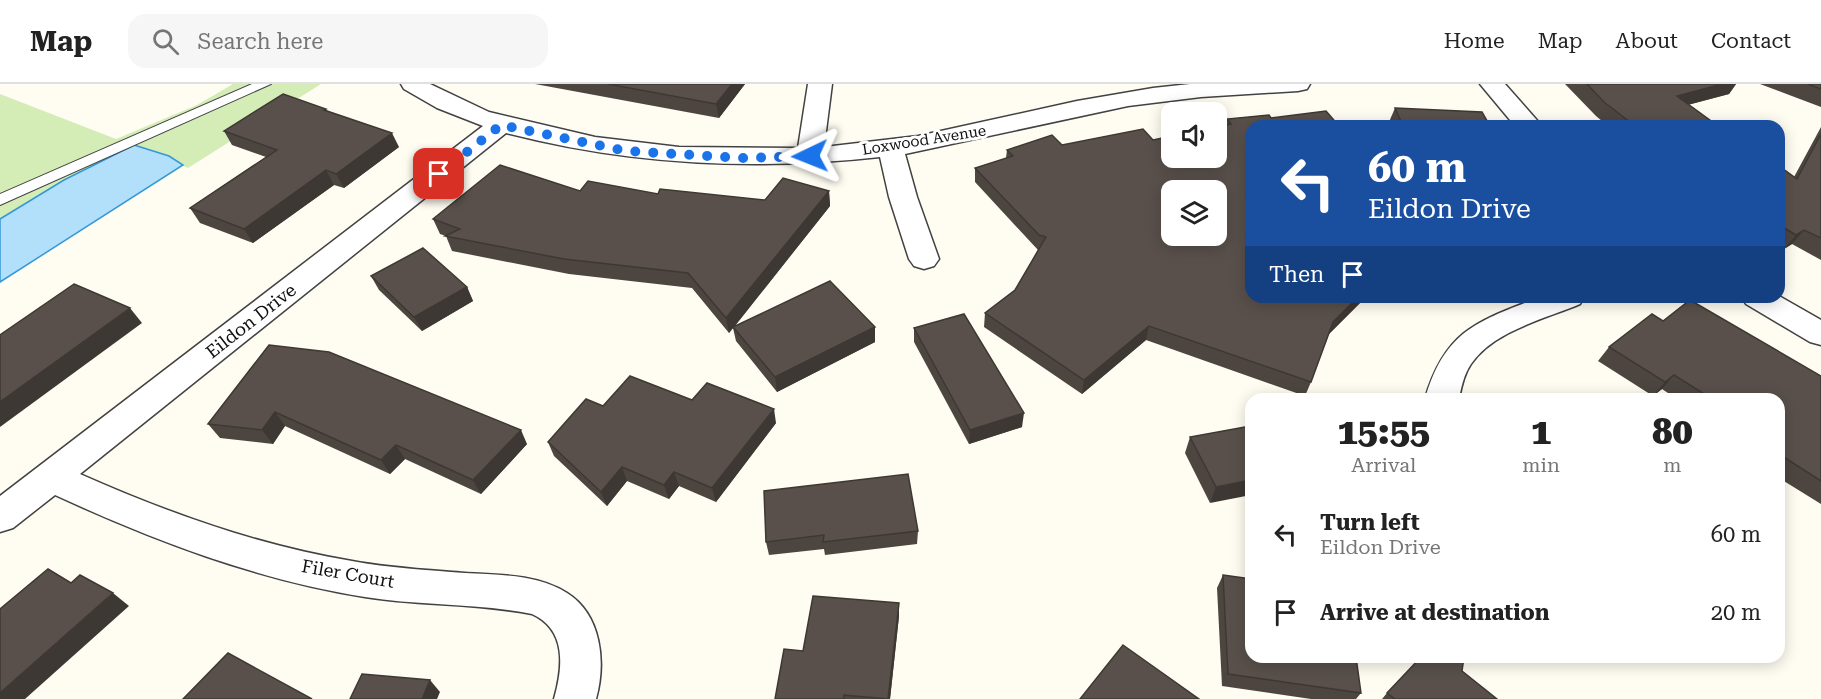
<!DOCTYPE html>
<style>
body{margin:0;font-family:"Roboto Serif",serif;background:#f6f6f6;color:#222;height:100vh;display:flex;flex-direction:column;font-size:22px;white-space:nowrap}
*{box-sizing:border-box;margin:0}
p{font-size:20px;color:#767676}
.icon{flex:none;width:33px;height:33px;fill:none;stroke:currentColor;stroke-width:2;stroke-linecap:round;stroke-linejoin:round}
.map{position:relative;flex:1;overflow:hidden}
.side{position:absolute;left:1245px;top:309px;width:540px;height:270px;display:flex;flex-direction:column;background:#fff;border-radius:18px;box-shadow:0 3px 15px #0003}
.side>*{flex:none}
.hud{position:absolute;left:1245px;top:36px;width:540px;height:183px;border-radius:18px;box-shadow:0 3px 15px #0003;background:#1a4fa0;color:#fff;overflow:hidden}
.fabs{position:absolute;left:1161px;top:18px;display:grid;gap:12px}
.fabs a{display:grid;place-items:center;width:66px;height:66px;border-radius:12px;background:#fff;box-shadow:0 3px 15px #0003;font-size:30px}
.pin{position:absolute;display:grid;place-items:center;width:51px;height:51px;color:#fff;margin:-26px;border-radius:12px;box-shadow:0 3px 9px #0006}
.me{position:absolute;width:66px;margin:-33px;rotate:268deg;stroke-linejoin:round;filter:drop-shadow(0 0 4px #0008)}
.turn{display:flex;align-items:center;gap:21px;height:126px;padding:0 24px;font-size:27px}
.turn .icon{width:78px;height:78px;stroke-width:2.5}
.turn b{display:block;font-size:42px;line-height:51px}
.then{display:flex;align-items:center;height:57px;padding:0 24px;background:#0003;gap:12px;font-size:22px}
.eta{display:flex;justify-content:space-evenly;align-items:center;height:102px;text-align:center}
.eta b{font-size:36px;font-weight:800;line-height:42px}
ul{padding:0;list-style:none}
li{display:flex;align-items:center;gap:18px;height:78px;padding:0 24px}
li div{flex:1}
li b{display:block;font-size:22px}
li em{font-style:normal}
header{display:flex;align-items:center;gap:36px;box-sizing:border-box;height:84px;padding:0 30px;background:#fff;border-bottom:2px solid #e0e0e0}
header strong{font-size:28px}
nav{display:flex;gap:33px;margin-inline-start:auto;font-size:21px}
.search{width:420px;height:54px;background:#f6f6f6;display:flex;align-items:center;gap:15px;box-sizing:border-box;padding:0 21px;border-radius:18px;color:#767676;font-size:22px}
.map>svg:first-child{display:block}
</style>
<header>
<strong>Map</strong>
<div class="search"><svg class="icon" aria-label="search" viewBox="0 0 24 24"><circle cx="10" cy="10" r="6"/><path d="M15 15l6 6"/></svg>Search here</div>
<nav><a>Home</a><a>Map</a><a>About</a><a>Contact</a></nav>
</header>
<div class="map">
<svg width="1821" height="615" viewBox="0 0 1821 615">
<rect width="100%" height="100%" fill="#fffcf1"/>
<path fill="#d4edb7" d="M233,0H321L188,84L134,61L64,96L0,135V10L116,55L197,21Z"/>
<path fill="#b2e0fa" stroke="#3498d7" stroke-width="1.5" d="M134,61L169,72L183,81L0,198V135L64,96Z"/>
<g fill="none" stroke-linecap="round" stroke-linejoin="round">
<g stroke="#424242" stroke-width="2">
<path id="lane" d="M252,0H271L0,121V110Z"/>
</g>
<g stroke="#424242" stroke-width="3">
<g id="street">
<path d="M401,0H430L489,28L595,53L679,63L798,64L808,0H832L824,63L918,52L1077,17L1153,4L1190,0H1310L1307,5L1298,7L1201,13L1128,22L905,70L917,113L939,175L934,182L924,185L914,182L909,175L889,113L880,73C754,87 630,81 506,49L80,390C168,429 257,461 352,477C389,484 427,486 465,489C498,491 537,490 567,509C602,531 606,579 596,615H554C563,583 567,546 532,530C477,519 420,522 365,513C257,496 153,456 55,411L13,444L0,448V412L483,42L437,24L404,5Z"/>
<path d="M1480,0H1505L1542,42H1515Z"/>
<path d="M1779,212L1821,236V261L1810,258L1746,220L1742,213Z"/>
<path d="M1540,213H1584L1580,220C1545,235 1493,247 1471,280C1464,290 1461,304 1459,315H1425C1445,246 1478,237 1540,213Z"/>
</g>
</g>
<use href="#lane" fill="#fff" fill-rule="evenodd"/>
<use href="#street" fill="#fff" fill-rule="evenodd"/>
</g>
<g fill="#4d4540">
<path d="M535,0H745L719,34Z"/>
<path d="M1565,0H1736L1729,10L1688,21L1718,42H1608L1596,32Z"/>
<path d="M1760,0H1821V23Z"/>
<path d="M1395,24L1490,42H1390L1389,38Z"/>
<path d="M326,25L327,28L399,63L344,104L334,101L253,159L200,139L190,124L266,73L232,61L224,47Z"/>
<path d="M1269,31L1251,213H1366L1329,250L1311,298L1305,312L1146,256L1082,310L984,243L985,229L1015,206L1038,166L975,98V84L1006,74L1007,66L1153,56L1226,41L1227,35Z"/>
<path d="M1821,43V176L1792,160L1784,165L1779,163V82L1794,93Z"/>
<path d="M580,107L658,110L765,116L829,107L830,122L735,242L875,243V258L777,308L736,257L733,244L729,249L692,204L569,190L452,167L446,152L440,150L433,135Z"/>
<path d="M371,192L467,203L473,217L422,247L379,206Z"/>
<path d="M1663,237L1821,292V420L1779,394V315H1677L1662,305L1653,312L1598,277L1609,263Z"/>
<path d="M914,244L1022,343L969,360L914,258Z"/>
<path d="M269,261L527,360L481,410L405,375L390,390L285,342L273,360L220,354L208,340Z"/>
<path d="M692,316L776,339L716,418L679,402L669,415L627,397L607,422L554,372L548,358L603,322Z"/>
<path d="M1251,342L1210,419L1185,369L1190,353Z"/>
<path d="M764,407L918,447L917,460L825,471L824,465L769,471L766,458Z"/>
<path d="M1223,491L1251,573L1361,609L1356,615H1311L1222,602L1217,504Z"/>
<path d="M899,519V532L890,615H775L803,567Z"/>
<path d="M1462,587L1497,615H1382L1387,609Z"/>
</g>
<g fill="#3e3834">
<path d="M732,0H745L719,34L716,20Z"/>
<path d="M1722,0H1736L1729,10L1667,26L1677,12Z"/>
<path d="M392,49L399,63L344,104L336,90Z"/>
<path d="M326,86L334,101L253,159L244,145Z"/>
<path d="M829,107L830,122L729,249L726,234Z"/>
<path d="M1804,146L1792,160L1784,165L1796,151Z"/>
<path d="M467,203L473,217L422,247L414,233Z"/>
<path d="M1358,213H1366L1327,252L1333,238Z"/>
<path d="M130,224L142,239L0,343V318Z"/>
<path d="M1149,242L1146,256L1082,310L1084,296Z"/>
<path d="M875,243V258L777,308L775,293Z"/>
<path d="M1674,291L1662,305L1653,312L1665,298Z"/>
<path d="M774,325L776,339L716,418L712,404Z"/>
<path d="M275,328L285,342L273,360L262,346Z"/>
<path d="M1024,329L1022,343L969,360L970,346Z"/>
<path d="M521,346L527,360L481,410L473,396Z"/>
<path d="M396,361L405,375L390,390L381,376Z"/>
<path d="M622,383L627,397L607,422L601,408Z"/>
<path d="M674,388L679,402L669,415L664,401Z"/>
<path d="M1251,396V411L1210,419L1216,403Z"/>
<path d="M113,509L129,522L25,615H0V609Z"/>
<path d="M899,519V532L890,615H888Z"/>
<path d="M430,596L440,608L437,615H422Z"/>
</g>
<g fill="#59504b" stroke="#3e3834" stroke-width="1.5" fill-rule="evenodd">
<path d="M608,0H732L716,20Z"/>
<path d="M1587,0H1722L1677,12L1718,42H1635L1604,18Z"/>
<path d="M1808,0H1821V5Z"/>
<path d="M283,10L326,25L324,26L392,49L336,90L326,86L244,145L190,124L277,66L224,47Z"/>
<path d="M1395,24L1482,28L1490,42H1403Z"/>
<path d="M1326,27L1339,42H1251V213H1358L1333,238L1311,298L1149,242L1084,296L985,229L1015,206L1046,153L1039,151L975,84L1013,72L1007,66L1052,51L1062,61L1143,45L1153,56L1172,52V74H1216V43L1231,40L1227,35L1269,31L1271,34ZM1172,106H1216V152H1172Z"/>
<path d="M1821,50V154L1804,146L1796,151L1779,141V82L1797,95Z"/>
<path d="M500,81L580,107L588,97L658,110L660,105L765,116L783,94L829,107L726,234L688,189L564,175L445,152L460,145L433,135Z"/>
<path d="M423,164L467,203L414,233L371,192Z"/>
<path d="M830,197L875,243L775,293L733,243Z"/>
<path d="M74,200L130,224L0,318V251Z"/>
<path d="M1690,216L1821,292V397L1779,370V315H1712L1674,291L1665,298L1609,263L1652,230L1663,237Z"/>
<path d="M964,230L1024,329L970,346L914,244Z"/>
<path d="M269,261L329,268L521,346L473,396L396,361L381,376L275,328L262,346L208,340Z"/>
<path d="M630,292L692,316L707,299L774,325L712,404L674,388L664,401L622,383L601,408L548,358L586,315L603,322Z"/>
<path d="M1251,342V396L1216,403L1190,353Z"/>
<path d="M908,390L918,447L823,458L824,451L766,458L764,407Z"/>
<path d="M48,485L71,499L80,491L113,509L0,609V525Z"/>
<path d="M1223,491L1251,495V573H1356L1361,609L1228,590Z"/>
<path d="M813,512L899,519L888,615L844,611V615H775L784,565L803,567Z"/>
<path d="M1123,561L1199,615H1080Z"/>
<path d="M228,569L312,615H183Z"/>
<path d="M1421,573H1464L1462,587L1497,615H1395L1387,609Z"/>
<path d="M362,590L430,596L422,615H350Z"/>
</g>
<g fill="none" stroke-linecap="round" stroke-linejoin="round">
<path stroke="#1a73e8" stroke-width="10" stroke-dasharray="0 18" d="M439,90L501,41L626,67L742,74L810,72"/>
</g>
<g text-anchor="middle" stroke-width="6" stroke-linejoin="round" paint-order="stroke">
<g font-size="15" fill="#0f0f0f" stroke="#fff">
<text transform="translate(924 56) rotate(-9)" y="5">Loxwood Avenue</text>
</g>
<g font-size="18" fill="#0f0f0f" stroke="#fff">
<text transform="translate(251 237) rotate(-38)" y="6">Eildon Drive</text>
<text transform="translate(348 490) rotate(10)" y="6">Filer Court</text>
</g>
</g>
</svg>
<div class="fabs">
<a><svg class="icon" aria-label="sound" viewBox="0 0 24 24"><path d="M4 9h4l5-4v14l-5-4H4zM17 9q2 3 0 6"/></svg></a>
<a><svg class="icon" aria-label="layers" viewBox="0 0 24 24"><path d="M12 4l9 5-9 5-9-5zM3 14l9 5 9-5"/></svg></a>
</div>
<div class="pin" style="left:439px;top:90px;background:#d93025"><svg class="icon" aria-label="arrive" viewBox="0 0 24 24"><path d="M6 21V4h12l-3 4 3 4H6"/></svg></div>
<svg class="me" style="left:810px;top:72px" viewBox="-20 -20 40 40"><path d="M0-17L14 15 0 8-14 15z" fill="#1a73e8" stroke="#fff" stroke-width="4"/></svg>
<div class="hud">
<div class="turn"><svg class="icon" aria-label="left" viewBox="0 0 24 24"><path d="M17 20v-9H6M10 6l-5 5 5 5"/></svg><div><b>60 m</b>Eildon Drive</div></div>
<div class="then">Then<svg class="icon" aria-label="arrive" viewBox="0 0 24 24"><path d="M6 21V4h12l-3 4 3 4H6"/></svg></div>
</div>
<section class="side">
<div class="eta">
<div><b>15:55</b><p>Arrival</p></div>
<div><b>1</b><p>min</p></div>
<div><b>80</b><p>m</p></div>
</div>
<ul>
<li><svg class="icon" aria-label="left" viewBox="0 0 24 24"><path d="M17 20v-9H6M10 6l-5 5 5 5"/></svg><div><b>Turn left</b><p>Eildon Drive</p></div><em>60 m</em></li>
<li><svg class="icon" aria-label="arrive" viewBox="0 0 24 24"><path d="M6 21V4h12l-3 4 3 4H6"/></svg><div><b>Arrive at destination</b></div><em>20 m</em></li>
</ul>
</section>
</div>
